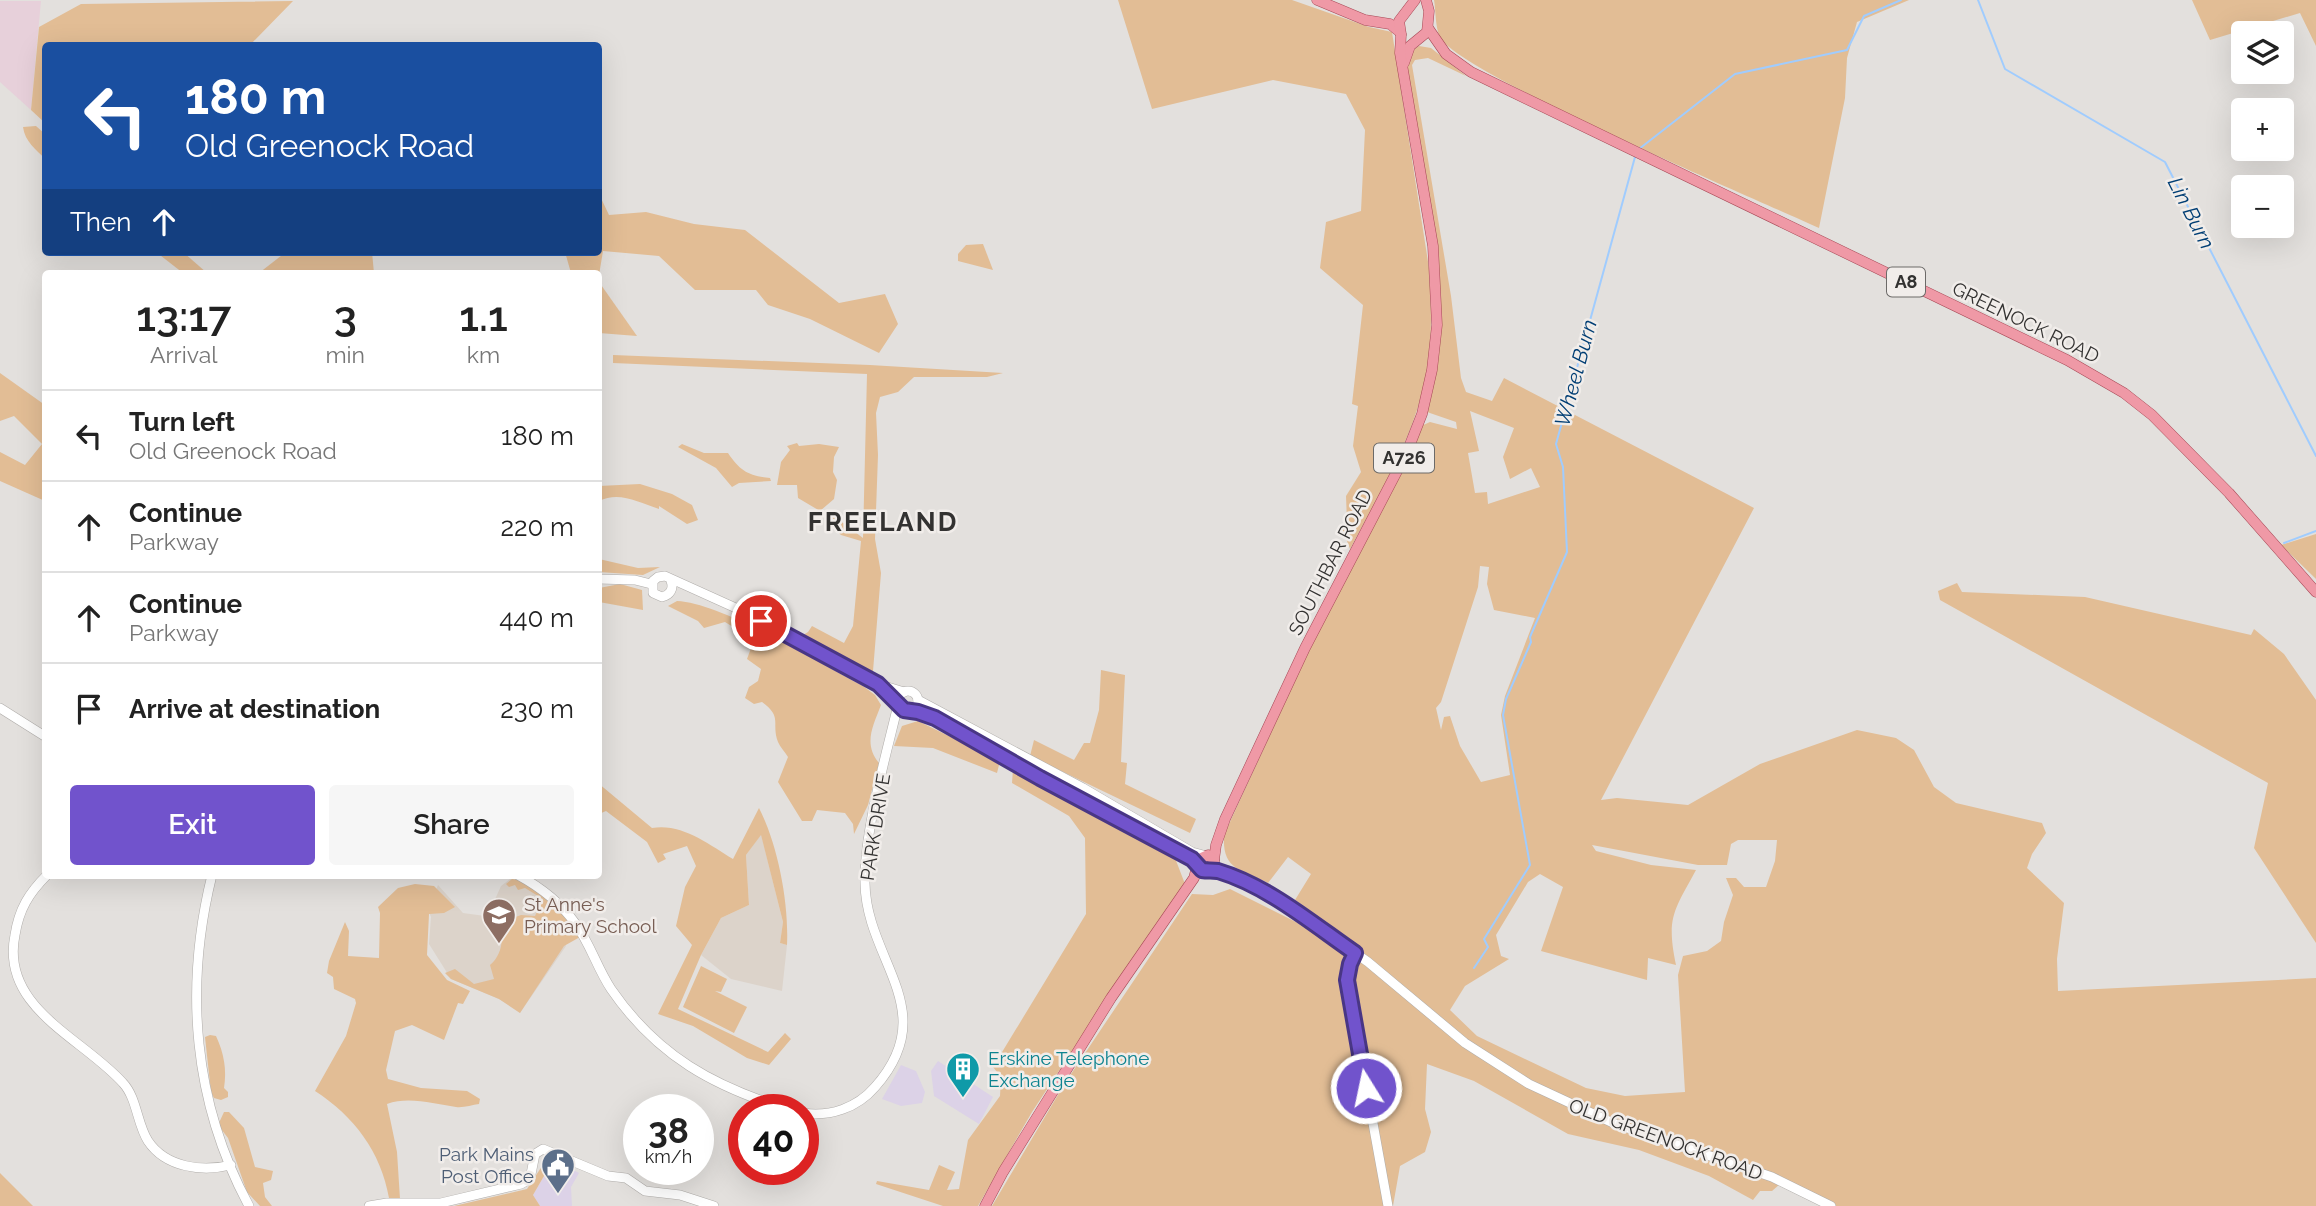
<!DOCTYPE html>
<meta charset="utf-8">
<style>
body{margin:0;font-family:Raleway,sans-serif;background:#f6f6f6;color:#222;height:100vh;display:flex;flex-direction:column;font-size:26px;white-space:nowrap}
*{box-sizing:border-box;margin:0}
p{font-size:23px;color:#767676}
.icon{flex:none;width:38px;height:38px;fill:none;stroke:currentColor;stroke-width:2;stroke-linecap:round;stroke-linejoin:round}
.map{position:relative;flex:1;overflow:hidden}
.sheet{position:absolute;left:42px;top:270px;width:560px;height:609px;display:flex;flex-direction:column;background:#fff;border-radius:7px;box-shadow:0 7px 28px #0002}
.sheet>*{flex:none}
.hud{position:absolute;left:42px;top:42px;width:560px;height:214px;border-radius:7px;box-shadow:0 7px 28px #0002;background:#1a4fa0;color:#fff;overflow:hidden}
.buttons{position:absolute;left:2231px;top:21px;display:grid;gap:14px}
.buttons a{display:grid;place-items:center;width:63px;height:63px;border-radius:7px;background:#fff;box-shadow:0 7px 28px #0002;font-size:35px}
.speed{position:absolute;left:623px;top:1094px;display:flex;gap:14px;font-size:35px;font-weight:700;text-align:center}
.speed>*{display:grid;place-content:center;width:91px;height:91px;border-radius:50%;background:#fff;box-shadow:0 7px 28px #0002;line-height:1}
.speed small{font-size:18px;font-weight:400}
.speed .limit{border:10px solid #d22;background:#fff;color:#111}
.pin{position:absolute;display:grid;place-items:center;width:60px;height:60px;color:#fff;margin:-30px;border:4px solid #fff;border-radius:50%;box-shadow:0 2px 7px #0007}
.me{position:absolute;width:77px;margin:-38px;rotate:350deg;stroke-linejoin:round;filter:drop-shadow(0 0 5px #0008)}
.turn{display:flex;align-items:center;gap:24px;height:147px;padding:0 28px;font-size:32px}
.turn .icon{width:91px;height:91px;stroke-width:2.5}
.turn b{display:block;font-size:49px;line-height:60px}
.then{display:flex;align-items:center;height:66px;padding:0 28px;background:#0003;gap:14px;font-size:26px}
.eta{display:flex;justify-content:space-evenly;align-items:center;height:119px;text-align:center}
.eta b{font-size:42px;font-weight:600;line-height:49px}
.action{display:flex;gap:14px;margin-top:auto;padding:14px 28px}
.action a{flex:1;height:80px;border-radius:7px;background:#7153cc;color:#fff;font-size:28px;font-weight:600;line-height:80px;text-align:center}
.action a+a{background:#f6f6f6;color:#222}
ul{padding:0;list-style:none}
li{display:flex;align-items:center;gap:21px;height:91px;padding:0 28px;border-top:2px solid #e0e0e0}
li div{flex:1}
li b{display:block;font-size:26px}
li em{font-style:normal}
.map>svg:first-child{display:block}
</style>
<div class="map">
<svg width="2316" height="1206" viewBox="0 0 2316 1206">
<rect width="100%" height="100%" fill="#e3e0dd"/>
<g fill="#dcd2e7">
<path d="M938,1061L993,1097L979,1124L934,1096L931,1071Z"/>
<path d="M901,1065L916,1071L925,1092L922,1103L901,1106L882,1099Z"/>
<path d="M548,1157L579,1173L571,1187L572,1206H540L533,1195L544,1176Z"/>
</g>
<path fill="#e7d0da" d="M0,1H41L31,110L0,82Z"/>
<g fill="#dcd3ca">
<path d="M761,834L783,922L780,943L787,945L782,991L731,979L701,955L721,918L749,905L746,855Z"/>
<path d="M510,879H515L551,902L566,946L520,1013L499,999L451,979L429,944L431,917L428,910L438,885L463,913L485,916L488,915L501,886Z"/>
</g>
<g fill="#e2bd95" fill-rule="evenodd">
<path d="M1118,0H1292L1369,27L1392,32L1429,268C1431,301 1433,338 1427,371C1415,436 1381,491 1350,549L1343,530L1347,522L1346,496L1361,472L1353,446L1358,406L1352,404L1363,305L1320,268L1326,222L1361,211L1365,130L1346,94L1273,80L1152,109Z"/>
<path d="M1434,0H1909L1857,22L1847,58L1845,98L1819,228C1765,203 1456,72 1440,37C1435,27 1436,11 1434,0Z"/>
<path d="M2192,0H2316V46L2300,13L2210,40Z"/>
<path d="M293,1L250,45L46,46L45,123L31,110L39,27L81,4Z"/>
<path d="M1419,46L1431,48L1466,76L1428,58L1415,60L1412,65L1451,296L1461,378L1466,392L1492,401L1504,378L1754,508L1601,800L1617,798L1688,805L1760,764L1857,730L1896,738L1914,750L1934,787L1956,803L2042,823L2046,833L2032,854L2027,868L2064,903L2057,959L2058,991L2316,978V1206H1835L1781,1183L1772,1191H1760L1753,1200L1709,1176L1639,1150L1568,1134L1474,1081L1427,1064L1425,1109L1431,1132L1425,1152L1400,1166L1393,1206H992L1065,1083L1192,894L1213,895L1230,889L1310,929L1317,916L1295,900L1311,874L1288,857L1268,883C1240,869 1222,870 1224,835L1302,665L1421,426L1430,422L1457,429L1456,422L1427,412L1439,303L1407,70C1407,60 1410,51 1419,46ZM1470,411L1514,428L1503,457L1510,479L1531,468L1540,487L1488,504L1487,492L1475,493L1468,453L1479,451ZM1480,566L1489,567L1487,584L1494,610L1535,618L1505,696L1501,715L1510,775L1481,782L1460,746L1450,716L1444,717L1441,730L1436,708L1441,702L1478,587ZM1738,840H1777L1775,861L1766,887H1744L1736,878H1726L1733,895L1724,922L1721,941L1707,951L1683,956L1678,975L1685,1092L1625,1096L1586,1088L1477,1036L1450,1010L1465,986L1509,959L1501,956L1496,935L1528,882L1540,874L1563,887L1541,951L1647,980L1648,958L1676,965C1666,917 1674,911 1696,870L1651,865L1596,851L1592,845L1698,865H1727L1731,844Z"/>
<path d="M36,126L45,134V159C36,149 25,142 23,127Z"/>
<path d="M599,194L609,215L646,212L694,224L745,230L839,303L885,294L898,324L879,353L810,319L768,305L756,290H695L659,256L603,251L599,275L598,273H571L565,252H598Z"/>
<path d="M983,244L993,270L958,261V254L966,245Z"/>
<path d="M156,252H183L207,273H183Z"/>
<path d="M286,252H372L374,273H259Z"/>
<path d="M598,282H599L637,336L599,333Z"/>
<path d="M613,355L870,365L1003,373L987,377H914L898,392L880,397L876,413L878,455L875,539L881,573L873,671L866,672L800,637L808,632L812,626L844,643L853,626L861,541L841,535L838,532L842,526L829,515L830,513L863,538L867,374L613,363Z"/>
<path d="M0,373L45,405V501L0,481V452L25,465L42,444L14,416L0,421Z"/>
<path d="M797,443L799,446L819,444L839,447L834,457L833,472L837,480L834,499L820,511L798,498L797,485H777L781,462L790,450L787,446Z"/>
<path d="M682,444L704,453H728C740,471 749,476 770,478L771,481L739,483L732,487L716,468L678,447Z"/>
<path d="M640,484L672,494L692,505L698,520L687,524L659,506V509C638,502 619,491 599,501V486Z"/>
<path d="M2316,534V579L2281,545Z"/>
<path d="M599,559L638,568L660,567L643,575L599,572Z"/>
<path d="M1957,583L1962,592L2085,597L2251,635L2254,629L2284,654L2316,700V943L2254,848L2268,783L1940,600L1938,591Z"/>
<path d="M620,584L642,590L643,610L599,602V588Z"/>
<path d="M677,601C723,603 819,663 863,686L875,695L881,705C873,726 863,744 879,763L868,805L854,834L853,824L845,813L817,810L812,821H802L778,782L788,757C785,752 780,747 778,742C771,723 783,717 762,702L754,704L745,698L749,687L758,681L761,669L747,659L754,640L725,622L704,628L698,621L668,606Z"/>
<path d="M1101,670L1125,675L1121,762L1127,763L1125,784L1196,819L1190,833L1030,756L1034,740L1074,760L1084,743H1090L1099,710Z"/>
<path d="M918,721L1000,761L997,773L933,748L894,746L902,726Z"/>
<path d="M1013,769L1175,858L1185,884L1132,960L1032,1112L978,1206H943L876,1184L877,1181L929,1190L939,1165L955,1172L947,1190L959,1189L968,1140L1000,1096L1001,1077L993,1067L1086,914L1085,838L1069,816L1012,783Z"/>
<path d="M598,783L652,828C682,823 708,844 733,859L759,808C778,845 789,903 787,945L780,943L783,922L761,835L746,855L749,905L721,918L701,955L678,1009L768,1052L785,1033L791,1039L769,1065L747,1058L693,1026L658,1014L692,945L676,926L685,887L696,866L687,846L663,854L666,859L658,863L647,842L606,811L599,814Z"/>
<path d="M512,879C540,883 565,915 580,937L564,946L520,1013L499,999L451,979L445,973L455,969L474,984L494,979L490,965C502,955 505,937 498,923L503,919L501,909L504,903L507,904L504,914L513,918L521,915L535,916L543,899L525,888L518,890L515,885L509,887L506,884Z"/>
<path d="M415,884L434,886L455,907L444,913L429,914L427,955L447,980L470,991L463,1004L458,1003L444,1040L412,1025L395,1031L386,1070L388,1079L421,1088L467,1091L480,1099L479,1104C472,1105 463,1108 456,1107C434,1104 409,1096 387,1104L397,1152L400,1199L389,1198C381,1152 354,1116 315,1091L346,1036L356,1003L355,999L334,989L333,977L327,973L329,961L345,922L349,931L348,956L379,958L380,913L378,907L398,888Z"/>
<path d="M701,966L727,979L721,992L715,991L747,1007L734,1033L683,1007Z"/>
<path d="M210,1035L216,1036C224,1053 227,1070 224,1088L228,1092V1097L221,1100L214,1098L211,1092L205,1037Z"/>
<path d="M224,1112H229L244,1128L255,1167L273,1171L271,1180L263,1183L265,1197L272,1206H260L247,1192L228,1138L218,1125Z"/>
<path d="M548,1157L544,1176L533,1195L540,1206H454L527,1189Z"/>
<path d="M0,1173L33,1206H0Z"/>
</g>
<g fill="none" stroke-linecap="round" stroke-linejoin="round">
<g stroke="#a0ccfe" stroke-width="2">
<path d="M1978,0L2005,69L2165,162L2316,456"/>
<path d="M1639,149L1735,74L1847,50L1864,16L1901,0"/>
<path d="M2284,543L2316,531"/>
<path d="M1474,968L1488,947L1484,939L1530,865L1503,715L1506,699L1531,642L1530,637L1567,552L1563,467L1556,444L1635,157"/>
</g>
<g stroke="#b0adaa" stroke-width="10">
<g id="secondary">
<path d="M598,579L635,580L651,584"/>
<path d="M671,581C674,589 670,595 662,597L653,593V581L658,577L665,576L738,609L878,684L904,692"/>
<circle cx="908" cy="701" r="10"/>
<path d="M918,700L1083,788L1192,852L1203,855"/>
<path d="M0,708L46,737"/>
<path d="M912,710L941,721L1016,765L1198,864"/>
<path d="M1211,870L1243,882L1307,919L1368,962L1465,1043L1529,1084L1613,1123L1772,1177L1831,1206"/>
<path d="M47,875C29,893 19,909 15,935C0,1008 83,1038 123,1083C137,1098 137,1124 148,1141C166,1168 203,1172 231,1165"/>
<path d="M212,875C184,988 193,1102 249,1206"/>
<path d="M518,875C540,887 560,902 575,923C590,943 597,968 611,989C657,1056 714,1087 790,1110"/>
<path d="M1355,953L1350,964L1347,980L1388,1206"/>
<path d="M803,1113C830,1117 857,1108 875,1087C943,1010 866,961 865,883C864,832 886,755 898,705"/>
<path d="M369,1206L387,1203H441L521,1184L530,1179L535,1154L543,1149L608,1176L626,1178L645,1191L680,1195L714,1206"/>
</g>
</g>
<g stroke="#a74956" stroke-width="11">
<g id="primary">
<path d="M1317,0L1365,20L1390,24L1400,32"/>
<path d="M1428,28L1446,54L1471,72L2067,360L2124,393L2152,415L2229,493L2316,592"/>
<path d="M1401,34L1399,21L1415,0"/>
<path d="M1404,63L1410,46L1427,32L1429,11L1426,0"/>
<path d="M1214,860L1216,845L1225,819L1305,648L1407,452L1422,414L1432,370L1437,325L1433,246L1400,53L1401,35"/>
<path d="M985,1206L1003,1172L1111,998L1194,878L1199,859L1208,855L1214,860V866L1209,871L1199,866"/>
</g>
</g>
<use href="#secondary" stroke="#fff" stroke-width="9"/>
<use href="#primary" stroke="#ef99a6" stroke-width="10"/>
</g>
<g fill="none" stroke-linecap="round" stroke-linejoin="round">
<g stroke="#493685" stroke-width="18">
<path id="route" d="M761,621L878,684L904,710L918,712L935,718L1040,778L1192,859L1202,870C1208,871 1212,870 1218,871C1268,886 1313,924 1355,953L1350,964L1347,980L1366,1088"/>
</g>
<use href="#route" stroke="#7153cc" stroke-width="12"/>
</g>
<defs>
<g id="school-pin" transform="scale(1.75)"><path d="M0 17L-7.5 6A9.5 9.5 0 1 1 7.5 6Z" fill="#8d6e63" stroke="#f1edea"/><path d="M0-5L7-2L0 1L-7-2ZM-4 1L0 2.5L4 1V4Q0 6-4 4Z" fill="#fff"/></g>
<g id="building-pin" transform="scale(1.75)"><path d="M0 17L-7.5 6A9.5 9.5 0 1 1 7.5 6Z" fill="#0f9aa8" stroke="#f1edea"/><path d="M-4-6H4V6H1V3H-1V6H-4ZM-2.5-4.3h1.7v1.8h-1.7ZM.8-4.3h1.7v1.8H.8ZM-2.5-1h1.7V.8h-1.7ZM.8-1h1.7V.8H.8Z" fill="#fff"/></g>
<g id="civic-pin" transform="scale(1.75)"><path d="M0 17L-7.5 6A9.5 9.5 0 1 1 7.5 6Z" fill="#5c6f8a" stroke="#f1edea"/><path d="M-.6-6.5H3V-4.5H.6V-3L4-1V1h2V6H-6V1h2V-1L-.6-3ZM-1.2 2.5V6h2.4V2.5Z" fill="#fff"/></g>
</defs>
<g fill-rule="evenodd">
<use href="#school-pin" x="499" y="915"/>
<use href="#building-pin" x="963" y="1069"/>
<use href="#civic-pin" x="558" y="1165"/>
</g>
<g text-anchor="middle" stroke-width="5" stroke-linejoin="round" paint-order="stroke">
<g fill="#f1edea" stroke="#6c6a68" stroke-width="2">
<rect x="1887" y="267.5" width="38" height="29" rx="5"/>
<rect x="1374" y="443.5" width="60" height="29" rx="5"/>
</g>
<g font-size="18" font-weight="bold" fill="#333231">
<text x="1906" y="288">A8</text>
<text x="1404" y="464">A726</text>
</g>
<g font-size="19" fill="#333231" stroke="#f1edea">
<text transform="translate(2026 322) rotate(26)" y="7">GREENOCK ROAD</text>
<text transform="translate(1330 562) rotate(-63)" y="7">SOUTHBAR ROAD</text>
<text transform="translate(875 827) rotate(-81)" y="7">PARK DRIVE</text>
<text transform="translate(1666 1139) rotate(20)" y="7">OLD GREENOCK ROAD</text>
</g>
<g font-size="19" fill="#785e54" stroke="#f1edea" text-anchor="start">
<text x="524" y="911">St Anne's<tspan x="524" dy="22">Primary School</tspan></text>
</g>
<g font-size="19" fill="#0d838f" stroke="#f1edea" text-anchor="start">
<text x="988" y="1065">Erskine Telephone<tspan x="988" dy="22">Exchange</tspan></text>
</g>
<g font-size="19" fill="#4e5e75" stroke="#f1edea" text-anchor="end">
<text x="534" y="1161">Park Mains<tspan x="534" dy="22">Post Office</tspan></text>
</g>
<g font-size="21" font-style="italic" fill="#003e74" stroke="#f1edea">
<text transform="translate(2191 213) rotate(63)" y="7">Lin Burn</text>
<text transform="translate(1576 373) rotate(-75)" y="7">Wheel Burn</text>
</g>
<g font-size="26" font-weight="bold" letter-spacing="2" fill="#333231" stroke="#f1edea">
<text x="883" y="531">FREELAND</text>
</g>
</g>
</svg>
<div class="buttons">
<a><svg class="icon" aria-label="layers" viewBox="0 0 24 24"><path d="M12 4l9 5-9 5-9-5zM3 14l9 5 9-5"/></svg></a>
<a>+</a>
<a>−</a>
</div>
<div class="speed"><div>38<small>km/h</small></div><div class="limit">40</div></div>
<div class="pin" style="left:761px;top:621px;background:#d93025"><svg class="icon" aria-label="arrive" viewBox="0 0 24 24"><path d="M6 21V4h12l-3 4 3 4H6"/></svg></div>
<svg class="me" style="left:1366px;top:1088px" viewBox="-20 -20 40 40"><circle r="17" fill="#7153cc" stroke="#fff" stroke-width="3"/><path d="M0-11L8 9 0 5-8 9z" fill="#fff"/></svg>
<div class="hud">
<div class="turn"><svg class="icon" aria-label="left" viewBox="0 0 24 24"><path d="M17 20v-9H6M10 6l-5 5 5 5"/></svg><div><b>180 m</b>Old Greenock Road</div></div>
<div class="then">Then<svg class="icon" aria-label="ahead" viewBox="0 0 24 24"><path d="M12 20V5M6 11l6-6 6 6"/></svg></div>
</div>
<section class="sheet">
<div class="eta">
<div><b>13:17</b><p>Arrival</p></div>
<div><b>3</b><p>min</p></div>
<div><b>1.1</b><p>km</p></div>
</div>
<ul>
<li><svg class="icon" aria-label="left" viewBox="0 0 24 24"><path d="M17 20v-9H6M10 6l-5 5 5 5"/></svg><div><b>Turn left</b><p>Old Greenock Road</p></div><em>180 m</em></li>
<li><svg class="icon" aria-label="ahead" viewBox="0 0 24 24"><path d="M12 20V5M6 11l6-6 6 6"/></svg><div><b>Continue</b><p>Parkway</p></div><em>220 m</em></li>
<li><svg class="icon" aria-label="ahead" viewBox="0 0 24 24"><path d="M12 20V5M6 11l6-6 6 6"/></svg><div><b>Continue</b><p>Parkway</p></div><em>440 m</em></li>
<li><svg class="icon" aria-label="arrive" viewBox="0 0 24 24"><path d="M6 21V4h12l-3 4 3 4H6"/></svg><div><b>Arrive at destination</b></div><em>230 m</em></li>
</ul>
<div class="action"><a>Exit</a><a>Share</a></div>
</section>
</div>
